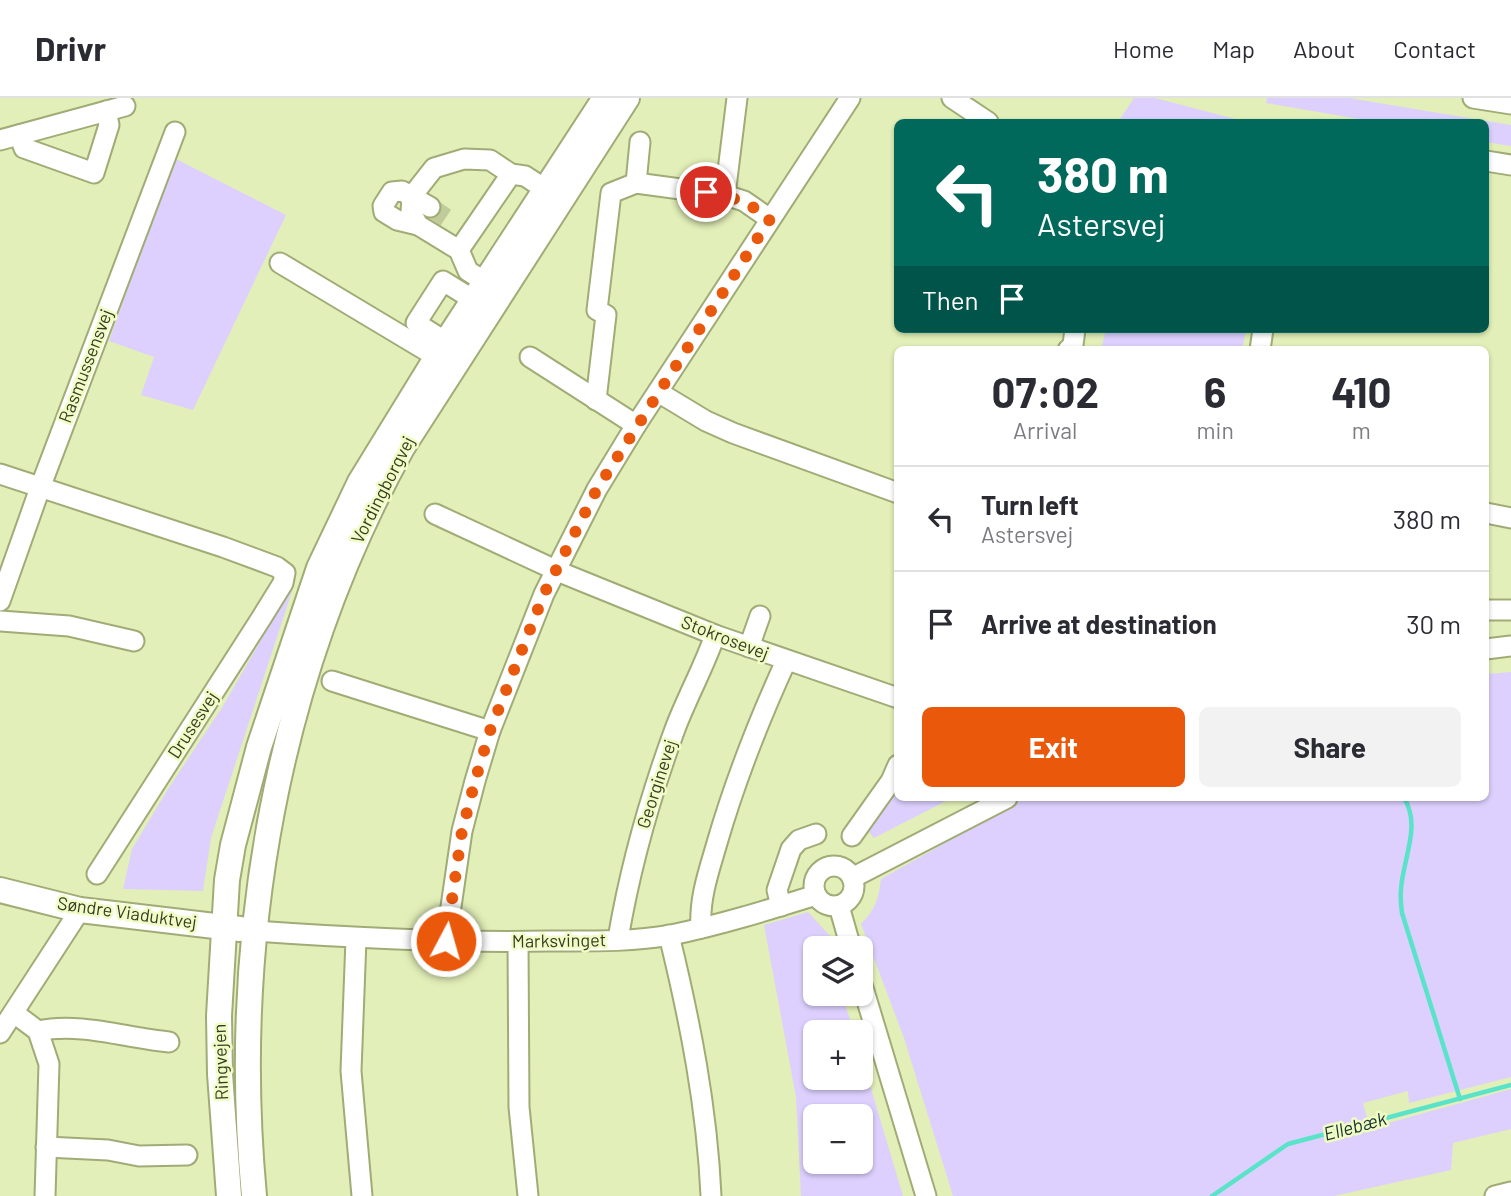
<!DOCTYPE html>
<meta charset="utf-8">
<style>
body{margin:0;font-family:Barlow,sans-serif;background:#f2f2f3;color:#2b2b33;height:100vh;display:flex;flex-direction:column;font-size:26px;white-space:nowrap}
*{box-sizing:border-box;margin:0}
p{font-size:23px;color:#7c7c81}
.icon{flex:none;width:38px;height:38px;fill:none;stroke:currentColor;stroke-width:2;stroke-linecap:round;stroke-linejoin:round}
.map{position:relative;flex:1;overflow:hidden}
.panel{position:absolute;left:894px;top:248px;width:595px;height:455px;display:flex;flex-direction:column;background:#fff;border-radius:10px;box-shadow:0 2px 5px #0004}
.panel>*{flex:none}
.guide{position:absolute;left:894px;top:21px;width:595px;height:214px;border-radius:10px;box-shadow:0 2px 5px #0004;background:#00695c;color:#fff;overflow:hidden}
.buttons{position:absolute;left:803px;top:838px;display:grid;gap:14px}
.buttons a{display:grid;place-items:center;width:70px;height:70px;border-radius:10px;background:#fff;box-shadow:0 2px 5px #0004;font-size:35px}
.pin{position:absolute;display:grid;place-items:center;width:60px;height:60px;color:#fff;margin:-30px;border:4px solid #fff;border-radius:50%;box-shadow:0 2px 7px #0007}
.me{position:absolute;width:77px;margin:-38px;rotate:6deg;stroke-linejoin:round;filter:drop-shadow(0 0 5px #0008)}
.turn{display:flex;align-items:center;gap:24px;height:147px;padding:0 28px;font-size:32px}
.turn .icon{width:91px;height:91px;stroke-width:2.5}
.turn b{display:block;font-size:49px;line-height:60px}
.then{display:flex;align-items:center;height:66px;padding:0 28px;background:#0003;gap:14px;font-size:26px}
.eta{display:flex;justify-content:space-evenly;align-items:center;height:119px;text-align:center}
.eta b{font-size:42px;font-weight:700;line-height:49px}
.cta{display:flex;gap:14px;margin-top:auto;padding:14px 28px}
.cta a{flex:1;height:80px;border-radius:10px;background:#ea580c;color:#fff;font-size:28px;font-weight:700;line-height:80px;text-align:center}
.cta a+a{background:#f2f2f3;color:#2b2b33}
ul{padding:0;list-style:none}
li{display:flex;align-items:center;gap:21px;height:105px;padding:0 28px;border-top:2px solid #e1e1e2}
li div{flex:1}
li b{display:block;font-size:26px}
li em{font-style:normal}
header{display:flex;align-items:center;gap:42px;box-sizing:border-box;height:98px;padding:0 35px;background:#fff;border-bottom:2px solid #e1e1e2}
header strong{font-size:33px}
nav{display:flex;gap:38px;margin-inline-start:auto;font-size:24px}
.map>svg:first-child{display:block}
</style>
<header>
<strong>Drivr</strong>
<nav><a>Home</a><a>Map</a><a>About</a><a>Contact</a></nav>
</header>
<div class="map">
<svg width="1511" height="1098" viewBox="0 0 1511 1098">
<rect width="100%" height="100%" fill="#e2efb8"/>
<g fill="#ddd0fe" fill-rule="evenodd">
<path d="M1134,0H1155L1247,24H1118Z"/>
<path d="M1267,0H1349L1511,27V48L1486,44V24H1377L1266,5Z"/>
<path d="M174,60L286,117L193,312L141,297L154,259L109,243Z"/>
<path d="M1106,231H1246L1242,252H1101Z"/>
<path d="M296,481L211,740L203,793L123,791L132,751L168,691L223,608Z"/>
<path d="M1511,574V979L1409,1005L1408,993L1363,1005L1370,1030L1511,991V1031L1453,1045L1451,1072L1334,1098H953L904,940L861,826C875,812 879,800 881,781L1025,700H1486V576Z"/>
<path d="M898,683V700H952L874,740L868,733Z"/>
<path d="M808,814L831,839L833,850H816V896H842L854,934H816V980H861V957L903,1098H801L796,999L764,827ZM861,1018V1064H816V1018Z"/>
</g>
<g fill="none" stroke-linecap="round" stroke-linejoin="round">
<g stroke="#5be3c9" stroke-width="4.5">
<path d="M1404,700C1422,728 1402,763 1401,792C1400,800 1401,807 1402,815L1460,1001"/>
<path d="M1212,1098L1288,1046L1511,987"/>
</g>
<path stroke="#c0cb9b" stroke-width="19" stroke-dasharray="19 10" stroke-linecap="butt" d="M430,109L454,125"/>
<g stroke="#a0ab76" stroke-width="23">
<g id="minor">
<path d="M952,0L988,24"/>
<path d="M1473,0L1511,6"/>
<path d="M19,37L24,50L94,75L109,27L106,13"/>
<path d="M0,42L125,8"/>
<path d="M640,44L636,85L725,97L744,103L770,121"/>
<path d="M1486,63L1511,67"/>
<path d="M725,97L737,0"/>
<path d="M418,127L397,122L384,114L383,108L392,94L402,93L430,109"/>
<path d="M459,152L511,76"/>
<path d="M280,165L447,265"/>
<path d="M495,190L468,173L459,152L418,127L411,114L412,98L434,70L464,61L490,62L511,76L525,78L545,91"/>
<path d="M446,244L416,225L443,183L485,209"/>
<path d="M1068,252L1073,247L1075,231"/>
<path d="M1260,252L1263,231"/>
<path d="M530,259L636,327"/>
<path d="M658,294L706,323L733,335L898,395"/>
<path d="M596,302L606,217L597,212L611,95L636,85"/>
<path d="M0,376L223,449L277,469L285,475L283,485L262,519L97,776"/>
<path d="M1486,415L1511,420"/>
<path d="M435,416L562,475L715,537L898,600"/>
<path d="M0,503L40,390L175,34"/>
<path d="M1486,512H1511"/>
<path d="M0,523L69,528L134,543"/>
<path d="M749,549L760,518"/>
<path d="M1486,551L1511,548"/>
<path d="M332,583L490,633"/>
<path d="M852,738L891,683L898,667"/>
<circle cx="834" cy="788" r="20"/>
<path d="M852,780L1007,700"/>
<path d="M781,808L777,792L791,751L799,742L816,736"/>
<path d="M839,808L851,850"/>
<path d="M701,830C699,800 709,773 717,745C735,683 759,622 786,563"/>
<path d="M255,833C353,840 450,845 548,843C589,843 631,844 671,837C720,827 768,812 816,797"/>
<path d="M669,837C690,923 707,1009 711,1098"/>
<path d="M356,841L351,973L362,1098"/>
<path d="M618,841C630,770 650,699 675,631C687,599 704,569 715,537"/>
<path d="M446,843L462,733L475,683L490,633L544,496L597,391L636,327L850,0"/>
<path d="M518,844L519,1009L528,1098"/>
<path d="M861,883L926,1098"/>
<path d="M14,915L38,933L49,966L45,1098"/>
<path d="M38,933C80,924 126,940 169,944"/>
<path d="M0,935L80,812"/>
<path d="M46,1049L108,1052L139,1058L187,1057"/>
<path d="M1495,1098L1511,1094"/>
</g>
</g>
<g stroke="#a0ab76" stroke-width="28">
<g id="major">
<path d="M0,792L80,812L240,831"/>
<path d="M229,1098L220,976L219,918L227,782L233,747L259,649L319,470L360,384L446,244L605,0"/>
<path d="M254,1098C230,842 277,576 402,350L627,0"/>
</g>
</g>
<use href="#minor" stroke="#fff" stroke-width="19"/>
<use href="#major" stroke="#fff" stroke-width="24"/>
</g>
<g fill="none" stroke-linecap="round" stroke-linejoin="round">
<path stroke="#ea580c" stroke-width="12" stroke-dasharray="0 21.6" d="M446,843L462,733L475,683L490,633L544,496L597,391L770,121L744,103L706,94"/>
</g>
<g text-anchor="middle" stroke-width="5" stroke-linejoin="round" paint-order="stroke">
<g font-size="18" fill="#373c26" stroke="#f0fcc4">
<text transform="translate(86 268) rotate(-69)" y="6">Rasmussensvej</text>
<text transform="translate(383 392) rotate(-63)" y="6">Vordingborgvej</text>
<text transform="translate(725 540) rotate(21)" y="6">Stokrosevej</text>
<text transform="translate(193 627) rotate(-57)" y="6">Drusesvej</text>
<text transform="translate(657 686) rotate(-72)" y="6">Georginevej</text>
<text transform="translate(127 815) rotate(8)" y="6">Søndre Viaduktvej</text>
<text transform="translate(559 843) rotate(-1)" y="6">Marksvinget</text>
<text transform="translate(221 964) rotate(-92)" y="6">Ringvejen</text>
</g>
<g font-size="19" font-style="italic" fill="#193630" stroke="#f0fcc4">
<text transform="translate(1355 1028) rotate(-15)" y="7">Ellebæk</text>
</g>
</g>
</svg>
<div class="buttons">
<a><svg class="icon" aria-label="layers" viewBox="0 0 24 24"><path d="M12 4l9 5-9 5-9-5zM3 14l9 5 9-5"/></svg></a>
<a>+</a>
<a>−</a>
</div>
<div class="pin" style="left:706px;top:94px;background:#d93025"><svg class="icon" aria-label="arrive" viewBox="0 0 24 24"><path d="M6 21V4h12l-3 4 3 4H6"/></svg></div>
<svg class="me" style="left:446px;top:843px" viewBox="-20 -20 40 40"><circle r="17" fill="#ea580c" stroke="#fff" stroke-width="3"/><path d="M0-11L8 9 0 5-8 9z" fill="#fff"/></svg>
<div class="guide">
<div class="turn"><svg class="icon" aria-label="left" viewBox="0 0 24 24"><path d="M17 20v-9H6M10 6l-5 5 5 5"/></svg><div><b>380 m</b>Astersvej</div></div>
<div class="then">Then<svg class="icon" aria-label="arrive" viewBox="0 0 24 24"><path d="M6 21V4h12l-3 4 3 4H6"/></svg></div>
</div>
<section class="panel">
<div class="eta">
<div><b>07:02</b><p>Arrival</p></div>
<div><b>6</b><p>min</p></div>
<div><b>410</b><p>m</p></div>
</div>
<ul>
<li><svg class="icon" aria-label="left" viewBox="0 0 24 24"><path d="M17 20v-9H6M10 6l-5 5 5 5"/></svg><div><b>Turn left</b><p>Astersvej</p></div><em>380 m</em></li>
<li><svg class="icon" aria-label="arrive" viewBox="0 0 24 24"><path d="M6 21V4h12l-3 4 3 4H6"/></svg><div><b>Arrive at destination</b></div><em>30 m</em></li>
</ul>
<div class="cta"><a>Exit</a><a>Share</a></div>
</section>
</div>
